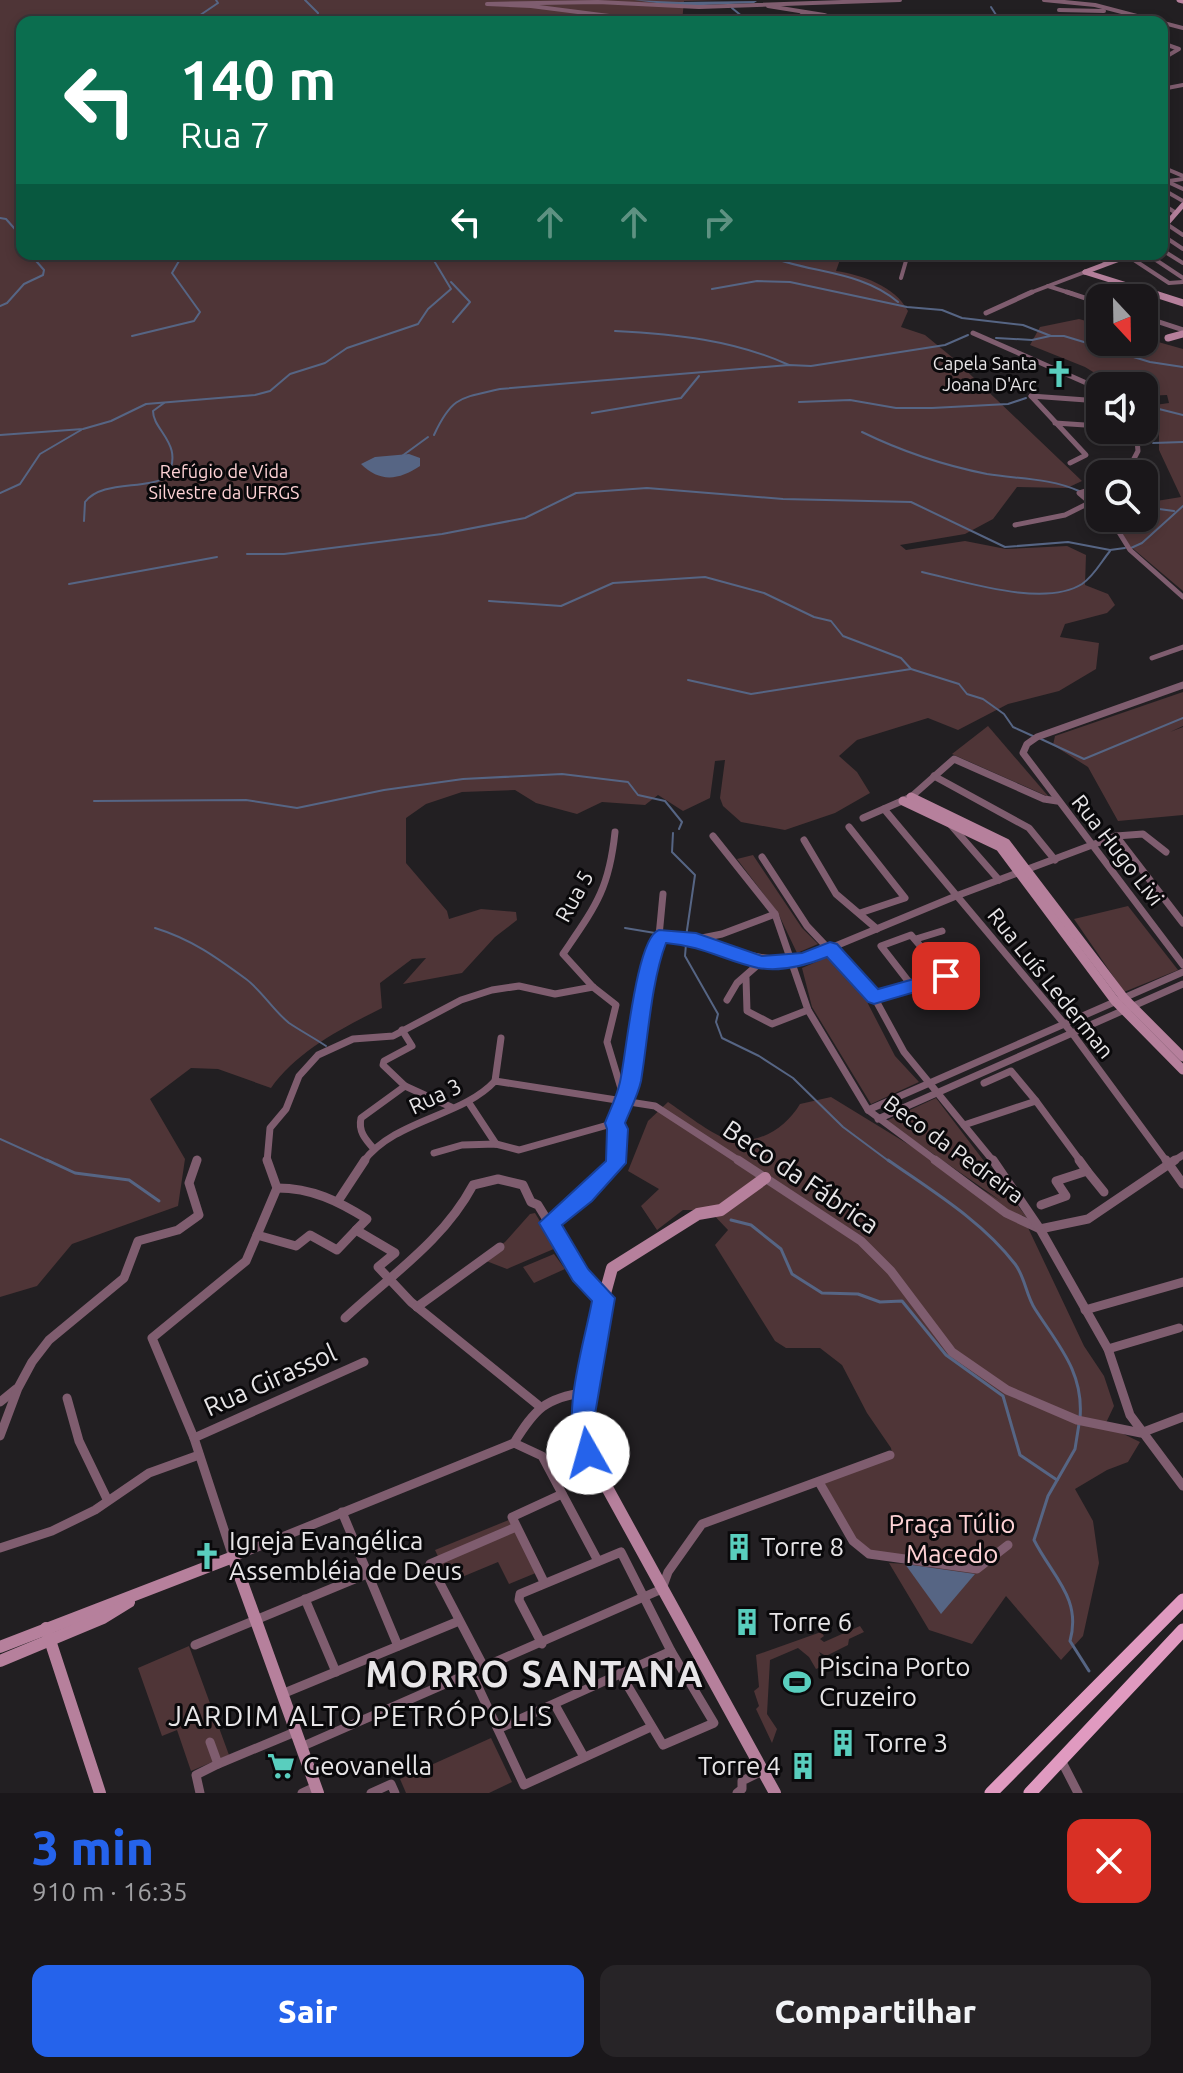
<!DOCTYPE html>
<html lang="pt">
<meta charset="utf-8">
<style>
body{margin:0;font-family:Ubuntu,sans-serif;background:#272427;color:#f1f3f6;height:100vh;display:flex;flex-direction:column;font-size:30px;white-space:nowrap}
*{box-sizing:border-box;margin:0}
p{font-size:26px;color:#9f9fa2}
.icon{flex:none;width:44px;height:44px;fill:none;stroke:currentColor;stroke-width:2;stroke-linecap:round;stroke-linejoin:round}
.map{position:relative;height:1793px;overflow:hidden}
.drawer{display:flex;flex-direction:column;background:#1a171a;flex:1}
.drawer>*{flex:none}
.banner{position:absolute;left:16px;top:16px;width:1152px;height:244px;border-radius:16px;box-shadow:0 4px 12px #0003,0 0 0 2px #383639;background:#0b6e4f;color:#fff;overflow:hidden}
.needle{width:52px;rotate:158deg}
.buttons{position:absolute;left:1086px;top:284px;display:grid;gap:16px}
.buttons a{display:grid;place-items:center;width:72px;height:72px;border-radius:16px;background:#1a171a;box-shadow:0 4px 12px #0003,0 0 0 2px #383639;font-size:40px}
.pin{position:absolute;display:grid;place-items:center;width:68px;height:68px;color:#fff;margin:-34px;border-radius:16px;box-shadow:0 4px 12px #0006}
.me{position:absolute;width:88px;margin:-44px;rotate:353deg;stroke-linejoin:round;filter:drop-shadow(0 0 6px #0008)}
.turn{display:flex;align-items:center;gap:28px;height:168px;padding:0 32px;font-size:36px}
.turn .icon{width:104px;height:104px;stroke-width:2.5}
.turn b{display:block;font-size:56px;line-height:68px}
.lanes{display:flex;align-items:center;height:76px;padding:0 32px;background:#0003;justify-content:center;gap:40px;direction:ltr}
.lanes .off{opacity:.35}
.round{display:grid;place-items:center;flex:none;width:84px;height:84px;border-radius:16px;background:#272427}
.head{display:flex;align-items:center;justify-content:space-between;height:136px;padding:0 32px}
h1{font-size:48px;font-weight:800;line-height:60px;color:#2563eb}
.button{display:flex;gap:16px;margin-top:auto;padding:16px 32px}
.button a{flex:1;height:92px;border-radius:16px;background:#2563eb;color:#fff;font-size:32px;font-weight:800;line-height:92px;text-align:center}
.button a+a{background:#272427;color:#f1f3f6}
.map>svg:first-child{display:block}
</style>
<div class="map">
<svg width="1183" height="1793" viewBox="0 0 1183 1793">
<rect width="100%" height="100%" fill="#221f22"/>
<g fill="#4f3537">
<path d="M0,0H725L684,1L682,22H22V254H842L836,271C862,275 895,286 908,311L901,327L925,335L953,358L1082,481L1067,488L1017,487L993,519L965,534L900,545L906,550L965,541L1006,549L1067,546L1086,555L1085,585L1108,594L1115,605L1107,613L1065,624L1060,637L1099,643L1096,669L1059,691L1008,704L958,730L928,718L857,740L839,756L857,772L870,793L835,813L785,830L741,822L723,806L720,798L725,760L715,761L710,798L683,811L658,795L645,805L602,802L577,814L536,803L515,790L462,792L426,804L406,818V863L447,911L449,919L481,909L516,912L517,920L495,937L462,973L403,984L426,958L412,959L380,983L382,1008C342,1028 297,1051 271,1088L218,1069L191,1068L150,1099L185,1159L178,1206L72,1244L37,1286L0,1297Z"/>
<path d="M1079,319L1100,325V342H1144V338L1183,349V591L1130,546L1112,518H1144V503L1181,497L1159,450V413L1148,406L1169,403L1167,395L1144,396V386H1116L1085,367L1030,345L1040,327Z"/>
<path d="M1183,692V726L1170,732L1183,727V815L1118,821L1088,767L1053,745L1055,736Z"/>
<path d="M988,726L1049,797L952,754Z"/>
<path d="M753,855L802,928L818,944L797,953L778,913L737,859Z"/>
<path d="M1128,906L1178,970L1124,992L1074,919Z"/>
<path d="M830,956L863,994L895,1056L919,1082L871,1104L812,1007L802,968Z"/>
<path d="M831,1097L1001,1201L886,1121L936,1098L1028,1219L1022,1215L1084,1346L1104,1376L1114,1406L1105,1425L1140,1442L1128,1462L1107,1470L1075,1489L1093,1521L1099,1563L1083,1636L1061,1660L1006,1596L972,1644L929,1630L889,1563L967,1567L869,1550L855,1539L824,1482L893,1458L891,1448L867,1413L842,1365L820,1348H786L775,1341L715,1245L728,1230L709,1210H683L657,1230L641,1206L659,1189L628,1171L648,1121L668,1102C683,1112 711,1134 727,1139C757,1146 785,1129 800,1104Z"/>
<path d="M535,1213L556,1248L507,1269L481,1259L505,1242L530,1214Z"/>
<path d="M554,1254L565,1269L534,1283L523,1267Z"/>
<path d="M516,1517L543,1570L509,1584L498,1562L450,1582L435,1550Z"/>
<path d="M860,1626L864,1632L849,1639L848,1645L826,1656L819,1652L826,1665L816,1669L809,1657L798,1648L770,1660L767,1714L777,1729L772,1743L756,1709L759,1706L754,1691L759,1687L756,1655L821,1632L824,1636L820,1639L824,1642Z"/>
<path d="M189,1646L229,1755L191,1771L177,1730L162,1736L138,1668Z"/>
<path d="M491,1738L512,1782L489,1793H406L400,1779Z"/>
</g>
<g fill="#566584">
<path d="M409,454L420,458V466C399,480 380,483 361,464L375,457Z"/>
<path d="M905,1564L975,1574L941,1614Z"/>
</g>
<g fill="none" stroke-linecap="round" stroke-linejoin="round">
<g stroke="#566584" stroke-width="2">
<path d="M305,0L318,13L317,22"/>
<path d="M991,7L998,18L996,22"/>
<path d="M732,8L749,22"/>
<path d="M190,22L218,3L216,0"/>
<path d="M1162,111L1169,118L1162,122"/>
<path d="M0,218L6,219L22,237"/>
<path d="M763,254C808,274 859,269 898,302"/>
<path d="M451,282L470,302L453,322"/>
<path d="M712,289L757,281L790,282L907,307L942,310L962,318L1023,325L1051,336H1064L1150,362L1183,367"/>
<path d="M0,306L7,303L24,284L43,275L44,270L30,254"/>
<path d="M615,331C675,334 734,340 789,365"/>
<path d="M132,336L194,321L200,312L172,273L179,261L190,254"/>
<path d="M996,338L1032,340L1050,336"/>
<path d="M799,402L850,400L896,408H932L1008,404L1026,398"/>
<path d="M1155,408L1183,415"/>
<path d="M592,413L681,398L699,376"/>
<path d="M862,432C903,452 942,465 987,474C1018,479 1050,478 1079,491"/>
<path d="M0,435L83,429L111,421L146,404L255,395L270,391L290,374L325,363L347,348L418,324L428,309L451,289L430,254"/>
<path d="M434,435C452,396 461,398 500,389L789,365L811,366L945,345L968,335"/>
<path d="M1153,443L1183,442"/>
<path d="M402,456L428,437"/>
<path d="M0,493L20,484L40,454L81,430"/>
<path d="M1085,493L1100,499"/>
<path d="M1144,507L1174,511"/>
<path d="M84,521L85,502C102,480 144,490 167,477C185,444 153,431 153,411L164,403"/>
<path d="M1131,548L1142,543L1183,506"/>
<path d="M247,554H284L442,534L525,518L576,493L647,488L783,499L911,502L1005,547L1068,542L1110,550L1125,548"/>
<path d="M922,572C963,581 1044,608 1082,584C1094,576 1101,562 1110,551"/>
<path d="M69,584L217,557"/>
<path d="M489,601L561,606L613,583L705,577L764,593L814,617L831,621L843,636L901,658L911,669L959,684L967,694L983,699L1004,714L1013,727L1035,737"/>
<path d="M688,680L751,694L911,669"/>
<path d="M1041,739L1084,759L1183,718"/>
<path d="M94,801L246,800L297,808L384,790L463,779L562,774L628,782L638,795L665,801L682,822L679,829"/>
<path d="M673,833L672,852L695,875L686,937"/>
<path d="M155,928C191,939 216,957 246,979C262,991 273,1010 289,1023C301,1031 314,1038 326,1046"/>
<path d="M625,928L655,933"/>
<path d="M686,944L685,956L718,1014L716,1022L722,1038L759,1056L793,1078L843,1127L890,1162"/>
<path d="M0,1139L51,1162"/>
</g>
<g stroke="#566584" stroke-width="3">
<path d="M47,1160L75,1173L129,1180L159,1201"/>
<path d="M888,1160C932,1191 981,1220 1015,1264C1025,1277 1026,1295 1035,1309C1058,1345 1084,1372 1080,1418"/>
<path d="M731,1220L751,1225L781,1249L792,1274L822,1293L858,1294L880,1302L902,1301L946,1355L1003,1396L1020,1455L1057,1480"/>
<path d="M1079,1424L1075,1449L1048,1496L1034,1540C1052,1576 1082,1598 1070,1641L1089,1671"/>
</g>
<path fill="#566584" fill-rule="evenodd" d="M634,0L679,2L757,1L754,3L679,6Z"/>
<g stroke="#7f5d6f" stroke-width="4">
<path d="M1044,0L1095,5L1183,28"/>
<path d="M768,6L824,15L843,22"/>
<path d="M1059,10L1104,11"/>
<path d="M363,22L404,19L462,22L516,17L629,21"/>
<path d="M656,22L531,6L487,4L598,2L699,7L900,0"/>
<path d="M793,22L805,12"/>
<path d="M1162,43L1179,49L1162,59"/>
<path d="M1162,89L1183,85"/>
<path d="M1162,167L1183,176"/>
<path d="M1162,182L1183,179"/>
<path d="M1168,182L1183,189"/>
<path d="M1162,189L1183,201"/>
<path d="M1162,204L1176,213"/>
<path d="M1162,221L1183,235"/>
<path d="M1162,235L1183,249"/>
<path d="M1162,250L1183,263"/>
<path d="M1094,254L1107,263"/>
<path d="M1147,254L1183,278"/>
<path d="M1128,256L1169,283L1183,282"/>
<path d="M901,278L908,254"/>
<path d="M1048,286L1073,294"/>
<path d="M1027,294L1085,272"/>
</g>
<g stroke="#7f5d6f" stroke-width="5">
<path d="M1067,292L1100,303"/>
<path d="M986,313L1032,292"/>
<path d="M1144,317L1183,330"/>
<path d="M973,333L1100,389"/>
<path d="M1031,396L1086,455L1070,463"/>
<path d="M1031,396L1100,401"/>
<path d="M1055,423L1100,426"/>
<path d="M1126,474L1138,451L1136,430"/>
<path d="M1100,486L1079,493L1100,511"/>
<path d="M1110,518L1130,550L1183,597"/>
<path d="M1015,525L1065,515L1089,503"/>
<path d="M1152,658L1183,647"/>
</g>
<g stroke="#7f5d6f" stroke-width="7">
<path d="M1183,685L1037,737L1027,744L1023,753L1183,965"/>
<path d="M934,776L1029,828L1055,860"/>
<path d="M884,809L1072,1033L1167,1162"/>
<path d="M863,818L911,797L954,759L1044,799L1057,801"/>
<path d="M950,824L999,880"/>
<path d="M849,827L905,898L860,913"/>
<path d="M615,832C609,890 595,907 563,954L593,987L616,1005L607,1042L623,1095"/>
<path d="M713,836L775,914L808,1010L868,1110L938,1162"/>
<path d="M1116,836L1183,923"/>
<path d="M804,840L836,894L877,929"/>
<path d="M762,857L807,926L874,997L904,1052L994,1162"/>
<path d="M663,894L659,936C709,939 753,965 804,959L956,896L1116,836L1143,834L1166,852"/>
<path d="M911,935L946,976L912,986L881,946Z"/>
<path d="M697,939L722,934L775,914"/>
<path d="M916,939L942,931"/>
<path d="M946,976L959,992"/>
<path d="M746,978L747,1011L772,1024L808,1010"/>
<path d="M912,986L925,1003"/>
<path d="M874,997L912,986"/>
<path d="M727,1000L737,983L761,962"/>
<path d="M402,1030L412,1046L384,1061L383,1065L405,1086L451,1107"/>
<path d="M495,1081L501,1038"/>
<path d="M984,1083L1011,1071L1036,1101"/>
<path d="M469,1103L496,1144"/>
<path d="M868,1110L1183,972"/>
<path d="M878,1119L1183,984"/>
<path d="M964,1125L1036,1101L1081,1162"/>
<path d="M374,1149C365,1139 358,1131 361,1118L405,1086"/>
<path d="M434,1153L462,1145L496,1144L519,1150L615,1123"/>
<path d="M267,1162L270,1128L286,1109L299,1076L318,1055L353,1039L393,1036L461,1000L492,990L519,986L555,994L593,987"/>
<path d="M363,1162C395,1119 462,1117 495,1081L655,1106L741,1162"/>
<path d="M616,1162L618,1129L615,1123L631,1081V1065L644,1008L650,962L659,936"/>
<path d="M1172,1162L1183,1155"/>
</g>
<g stroke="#7f5d6f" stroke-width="9">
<path d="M267,1160L277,1188L246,1261L152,1338L194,1438L233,1557L514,1443C535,1409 545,1398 586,1392"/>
<path d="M738,1160L861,1241L891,1271L952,1352L1007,1390L1077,1420L1141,1433L1183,1417"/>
<path d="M935,1160L1006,1213L1040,1229L1088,1219L1175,1160"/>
<path d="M993,1160L1040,1229L1108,1349L1130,1415L1183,1486"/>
<path d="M1166,1160L1183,1184"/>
<path d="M1087,1171L1104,1192"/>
<path d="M277,1188C312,1188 338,1201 367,1219L356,1230"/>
<path d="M338,1201L365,1160"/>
<path d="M1041,1205L1066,1196L1056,1181L1087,1171L1079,1160"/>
<path d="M549,1223L584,1196L616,1160"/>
<path d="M257,1235L296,1246L310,1235L337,1250L356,1230L395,1253L378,1267L411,1302L538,1405"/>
<path d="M417,1307L500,1247"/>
<path d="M1085,1310L1183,1282"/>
<path d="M345,1318C391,1275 443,1241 473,1185L498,1179L523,1185L531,1202L538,1205L581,1275L604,1298"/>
<path d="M1108,1349L1179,1328"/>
<path d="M67,1398L79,1441L107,1499"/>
<path d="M0,1402L16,1389"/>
<path d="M0,1436L18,1388L32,1362L49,1340L124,1278L138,1241L178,1230L199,1215L189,1183L197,1160"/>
<path d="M194,1438L364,1362"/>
<path d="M514,1443L542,1456L598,1561"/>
<path d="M819,1482L853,1541L869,1554L977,1569L1008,1545"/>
<path d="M342,1512L398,1646"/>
<path d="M0,1548L52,1531L95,1510L149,1473L199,1455"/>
<path d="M544,1582L512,1517L562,1494"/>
<path d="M305,1599L336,1672"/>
<path d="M542,1644L519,1600L520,1594L621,1552L671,1651L714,1723L663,1745L620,1673"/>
<path d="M195,1645L369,1573"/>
<path d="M485,1669L430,1564L516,1527"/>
<path d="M472,1674L524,1785L651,1727"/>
<path d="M282,1694L459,1621"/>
<path d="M555,1705L584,1757"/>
<path d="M498,1729L671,1651"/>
<path d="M210,1742L218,1764L295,1732"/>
<path d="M301,1747L662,1589L668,1572L702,1524L890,1455"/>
<path d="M1061,1760L1078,1793"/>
<path d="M200,1793L196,1775L218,1764"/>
<path d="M302,1793L315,1787"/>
<path d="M371,1793L391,1784L395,1793"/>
<path d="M737,1793L742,1789V1781L762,1771"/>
</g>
<g stroke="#b6809c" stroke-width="5">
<path d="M1179,0L1183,1"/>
<path d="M1162,229L1183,205"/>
<path d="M1085,272L1155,294"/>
<path d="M1085,272L1133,254"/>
</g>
<g stroke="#b6809c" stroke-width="7">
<path d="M1149,292L1183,303"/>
<path d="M1168,338L1183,334"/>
</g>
<g stroke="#b6809c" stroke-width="9">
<path d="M911,797L1006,843L1124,998L1183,1057"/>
<path d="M903,801L1000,847L1115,1001L1183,1070"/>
</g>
<g stroke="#b6809c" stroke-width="12">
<path d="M765,1178L721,1210L698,1214L612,1268L598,1319L582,1420L588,1453L775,1793"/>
<path d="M46,1628L100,1793"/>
<path d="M0,1647L233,1557L318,1793"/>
<path d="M0,1661L103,1618L129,1602"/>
</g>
<g stroke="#e09ac0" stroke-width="13">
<path d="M991,1793L1183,1600"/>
<path d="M1030,1793L1183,1630"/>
</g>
</g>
<path fill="#2563eb" stroke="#184099" stroke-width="2" d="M659,930L696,933L762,956L802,953L830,942L837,944L878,989L946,970L956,976L953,981L874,1004L868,1002L827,957C807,965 780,972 758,968C725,961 703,946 666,943C651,982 648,1039 641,1081C638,1095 630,1110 625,1123L628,1129L626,1163L592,1201L562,1225L588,1269L615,1298L594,1420L600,1453L596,1460L588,1463L580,1460C559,1418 584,1345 592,1301L573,1281L539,1223L606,1161L607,1129L605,1123C610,1110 617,1096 620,1082C626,1057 636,937 659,930Z"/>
<defs>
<g id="church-bare" transform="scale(2.16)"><path d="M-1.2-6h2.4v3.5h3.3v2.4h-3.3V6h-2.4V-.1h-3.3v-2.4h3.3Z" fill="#59cebe" stroke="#0a090b" stroke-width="2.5" paint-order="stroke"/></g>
<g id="building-bare" transform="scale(2.16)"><path d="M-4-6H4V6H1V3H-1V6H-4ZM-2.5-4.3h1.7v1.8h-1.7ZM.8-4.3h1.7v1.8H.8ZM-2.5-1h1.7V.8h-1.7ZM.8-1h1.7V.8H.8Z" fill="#59cebe" stroke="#0a090b" stroke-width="2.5" paint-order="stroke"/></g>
<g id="stadium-bare" transform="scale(2.16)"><path d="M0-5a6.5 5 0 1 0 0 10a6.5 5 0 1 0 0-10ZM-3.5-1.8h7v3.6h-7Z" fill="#59cebe" stroke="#0a090b" stroke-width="2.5" paint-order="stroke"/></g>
<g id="supermarket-bare" transform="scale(2.16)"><path d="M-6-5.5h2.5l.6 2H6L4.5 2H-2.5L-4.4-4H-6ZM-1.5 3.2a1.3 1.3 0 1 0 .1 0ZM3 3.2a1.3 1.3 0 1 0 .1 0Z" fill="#59cebe" stroke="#0a090b" stroke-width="2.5" paint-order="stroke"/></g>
</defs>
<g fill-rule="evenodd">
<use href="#church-bare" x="1059" y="374"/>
<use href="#building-bare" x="739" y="1547"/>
<use href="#church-bare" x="207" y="1556"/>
<use href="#building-bare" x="747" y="1622"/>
<use href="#stadium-bare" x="797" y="1682"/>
<use href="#building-bare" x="843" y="1743"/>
<use href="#supermarket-bare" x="281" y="1766"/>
<use href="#building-bare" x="803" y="1766"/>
</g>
<g text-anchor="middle" stroke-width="6" stroke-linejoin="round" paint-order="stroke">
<g font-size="18" fill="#e7e5e7" stroke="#0a090b" text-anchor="end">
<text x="1037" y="370">Capela Santa<tspan x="1037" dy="21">Joana D'Arc</tspan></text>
</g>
<g font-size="18" fill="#fed2d5" stroke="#0a090b">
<text x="224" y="478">Refúgio de Vida<tspan x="224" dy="21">Silvestre da UFRGS</tspan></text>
</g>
<g font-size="22" fill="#e7e5e7" stroke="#0a090b">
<text transform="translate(1118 850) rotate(52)" y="8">Rua Hugo Livi</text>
<text transform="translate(574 896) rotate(-61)" y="8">Rua 5</text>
<text transform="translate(1051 983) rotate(51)" y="8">Rua Luís Lederman</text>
<text transform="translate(435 1096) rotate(-25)" y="8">Rua 3</text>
<text transform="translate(954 1149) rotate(36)" y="8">Beco da Pedreira</text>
</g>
<g font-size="26" fill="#e7e5e7" stroke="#0a090b">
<text transform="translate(801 1177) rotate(34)" y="9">Beco da Fábrica</text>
<text transform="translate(270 1380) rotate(-24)" y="9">Rua Girassol</text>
</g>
<g font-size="26" fill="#fed2d5" stroke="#0a090b">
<text x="952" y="1533">Praça Túlio<tspan x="952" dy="30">Macedo</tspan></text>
</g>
<g font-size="26" fill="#e7e5e7" stroke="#0a090b" text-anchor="start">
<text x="229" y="1550">Igreja Evangélica<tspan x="229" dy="30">Assembléia de Deus</tspan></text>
<text x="761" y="1556">Torre 8</text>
<text x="769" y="1631">Torre 6</text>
<text x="819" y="1676">Piscina Porto<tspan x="819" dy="30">Cruzeiro</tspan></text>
<text x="865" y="1752">Torre 3</text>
<text x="303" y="1775">Geovanella</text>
<text x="781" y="1775" text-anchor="end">Torre 4</text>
</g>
<g font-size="28" letter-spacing="2" fill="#e7e5e7" stroke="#0a090b">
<text x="361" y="1726">JARDIM ALTO PETRÓPOLIS</text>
</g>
<g font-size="36" font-weight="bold" letter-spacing="2" fill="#e7e5e7" stroke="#0a090b">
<text x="535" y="1687">MORRO SANTANA</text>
</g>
</g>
</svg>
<div class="buttons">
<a><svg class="needle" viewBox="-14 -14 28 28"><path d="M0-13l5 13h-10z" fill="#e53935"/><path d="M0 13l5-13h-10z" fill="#9f9fa2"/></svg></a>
<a><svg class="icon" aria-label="sound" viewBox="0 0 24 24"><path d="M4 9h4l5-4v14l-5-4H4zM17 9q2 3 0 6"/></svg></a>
<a><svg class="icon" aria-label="search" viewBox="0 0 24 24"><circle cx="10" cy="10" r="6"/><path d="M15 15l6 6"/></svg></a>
</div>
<div class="pin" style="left:946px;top:976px;background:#d93025"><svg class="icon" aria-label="arrive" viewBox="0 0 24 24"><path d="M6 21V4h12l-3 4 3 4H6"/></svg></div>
<svg class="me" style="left:588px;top:1453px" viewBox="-20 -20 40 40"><circle r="19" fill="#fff"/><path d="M0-13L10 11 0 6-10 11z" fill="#2563eb"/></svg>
<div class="banner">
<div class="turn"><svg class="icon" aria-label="left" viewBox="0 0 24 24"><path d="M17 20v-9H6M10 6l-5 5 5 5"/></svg><div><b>140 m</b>Rua 7</div></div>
<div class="lanes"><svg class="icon" aria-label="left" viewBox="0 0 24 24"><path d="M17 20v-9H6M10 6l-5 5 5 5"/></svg><svg class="icon off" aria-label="ahead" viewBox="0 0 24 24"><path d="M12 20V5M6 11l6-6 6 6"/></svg><svg class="icon off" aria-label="ahead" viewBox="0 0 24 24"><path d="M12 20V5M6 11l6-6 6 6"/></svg><svg class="icon off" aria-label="right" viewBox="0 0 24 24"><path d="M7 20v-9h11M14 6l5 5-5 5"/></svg></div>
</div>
</div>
<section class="drawer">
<div class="head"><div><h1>3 min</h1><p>910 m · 16:35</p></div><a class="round" style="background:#d93025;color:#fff"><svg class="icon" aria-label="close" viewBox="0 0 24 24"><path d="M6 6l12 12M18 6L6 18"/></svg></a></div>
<div class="button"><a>Sair</a><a>Compartilhar</a></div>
</section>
